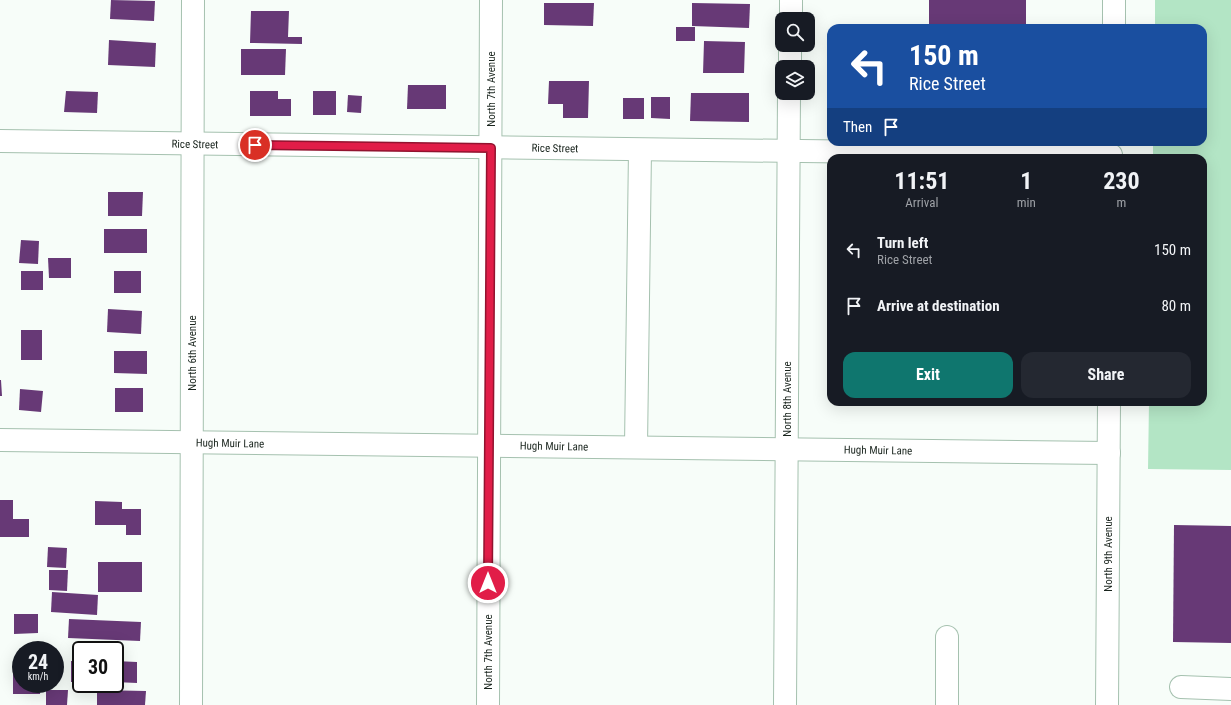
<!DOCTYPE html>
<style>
body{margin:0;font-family:"Roboto Condensed",sans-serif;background:#242831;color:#f1f3f6;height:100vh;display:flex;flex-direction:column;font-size:15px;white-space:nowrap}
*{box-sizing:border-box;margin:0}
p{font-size:13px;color:#9ea1a6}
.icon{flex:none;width:22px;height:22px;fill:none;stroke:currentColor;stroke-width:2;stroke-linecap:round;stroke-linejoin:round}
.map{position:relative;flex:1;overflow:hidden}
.drawer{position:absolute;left:827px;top:154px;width:380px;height:252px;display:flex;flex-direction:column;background:#171b24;border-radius:12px;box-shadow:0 4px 16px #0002}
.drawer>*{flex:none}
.guide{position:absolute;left:827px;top:24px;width:380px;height:122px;border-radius:12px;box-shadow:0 4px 16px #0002;background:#1a4fa0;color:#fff;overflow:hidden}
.fabs{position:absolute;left:775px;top:12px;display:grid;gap:8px}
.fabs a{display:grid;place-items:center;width:40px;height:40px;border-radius:8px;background:#171b24;box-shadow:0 4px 16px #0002;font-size:20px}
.speed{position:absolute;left:12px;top:641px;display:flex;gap:8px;font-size:20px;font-weight:700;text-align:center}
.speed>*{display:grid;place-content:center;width:52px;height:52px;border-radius:50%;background:#171b24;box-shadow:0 4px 16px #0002;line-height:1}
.speed small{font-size:10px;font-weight:400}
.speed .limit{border:2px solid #111;border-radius:6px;background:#fff;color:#111}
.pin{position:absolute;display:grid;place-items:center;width:34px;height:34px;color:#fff;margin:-17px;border:2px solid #fff;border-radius:50%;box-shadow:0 1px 4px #0007}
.me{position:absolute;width:44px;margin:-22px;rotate:0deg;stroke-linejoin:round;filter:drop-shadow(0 0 3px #0008)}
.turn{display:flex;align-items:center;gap:14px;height:84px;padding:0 16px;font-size:18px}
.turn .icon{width:52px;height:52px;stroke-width:2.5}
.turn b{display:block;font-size:28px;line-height:34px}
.then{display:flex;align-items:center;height:38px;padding:0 16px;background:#0003;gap:8px;font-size:15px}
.eta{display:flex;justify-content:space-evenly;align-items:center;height:68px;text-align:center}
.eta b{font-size:24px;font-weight:700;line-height:28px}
.action{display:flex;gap:8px;margin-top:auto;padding:8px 16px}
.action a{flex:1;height:46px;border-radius:12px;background:#0f766e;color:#fff;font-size:16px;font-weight:700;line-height:46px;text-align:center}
.action a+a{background:#242831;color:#f1f3f6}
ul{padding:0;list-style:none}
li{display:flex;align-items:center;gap:12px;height:56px;padding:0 16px}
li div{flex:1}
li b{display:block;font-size:15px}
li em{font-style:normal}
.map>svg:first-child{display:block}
</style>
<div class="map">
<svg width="1231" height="705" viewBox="0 0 1231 705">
<rect width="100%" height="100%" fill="#f7fdf9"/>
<path fill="#b3e5c5" d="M1155,0H1231V470L1148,469L1149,402H1203V158H1153V142H1203V28H1155Z"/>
<g fill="#673976">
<path d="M111,0L155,1L154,21L110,19Z"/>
<rect x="929" y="0" width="97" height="28"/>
<path d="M544,3H594L593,26L544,25Z"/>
<path d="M692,3L750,4L749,28L692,26Z"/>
<path d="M251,11H289L288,37H302V44L250,43Z"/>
<rect x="676" y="27" width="19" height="14"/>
<path d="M109,40L156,43L155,67L108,65Z"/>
<path d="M704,41L745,42L744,73H703Z"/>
<path d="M241,49H286L285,75H241Z"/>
<path d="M549,81H589L588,118H563V104H548Z"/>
<path d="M408,85H446V109H407Z"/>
<path d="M66,91L98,92L97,113L64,112Z"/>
<path d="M250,91H278V99H291V116H250Z"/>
<rect x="313" y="91" width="23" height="24"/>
<path d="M691,93H749V122L690,121Z"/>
<path d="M348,95L362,96L361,113L347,112Z"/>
<path d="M651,97H670V119L651,118Z"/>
<rect x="623" y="98" width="21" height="21"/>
<path d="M108,192H143L142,216H108Z"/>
<rect x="104" y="229" width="43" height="24"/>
<path d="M21,240L39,241L38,264L19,263Z"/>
<path d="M48,258H71V278H49Z"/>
<rect x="21" y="271" width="22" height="19"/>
<rect x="114" y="271" width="27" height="22"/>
<path d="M108,309L142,311L141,334L107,332Z"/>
<rect x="21" y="330" width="21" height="30"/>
<path d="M114,351H147V374L114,373Z"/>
<path d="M0,380H1L2,396H0Z"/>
<rect x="115" y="388" width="28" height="24"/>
<path d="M20,389L43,391L41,412L19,410Z"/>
<path d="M0,500H13V519H29V537H0Z"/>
<path d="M95,501L122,502V509H141V535H126V525H95Z"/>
<path d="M1174,525L1231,526V643L1173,642Z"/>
<path d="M48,547L67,548L66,568L47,567Z"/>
<rect x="98" y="562" width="44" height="30"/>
<path d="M49,570H68L67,591L49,590Z"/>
<path d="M52,592L98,595L97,615L51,612Z"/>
<path d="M14,614H38V633L14,634Z"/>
<path d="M69,619L141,622L140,641L68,638Z"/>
<rect x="71" y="661" width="10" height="21"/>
<path d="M115,661L137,662V683L115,682Z"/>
<path d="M13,672H21V684H41L40,694H13Z"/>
<path d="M46,690H68L67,705H46Z"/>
<path d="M97,690L146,691L145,705H97Z"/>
</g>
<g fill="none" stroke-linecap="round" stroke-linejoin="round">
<g stroke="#a5c1af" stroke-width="24">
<g id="minor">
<path d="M791,19V0"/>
<path d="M1114,28V0"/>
<path d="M790,67V45"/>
<path d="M0,141L1111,155"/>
<path d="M0,440L1109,453"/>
<path d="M636,447L640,150"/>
<path d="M1181,687L1231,689"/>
<path d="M191,705L193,0"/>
<path d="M488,705L491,0"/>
<path d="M785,705L789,93"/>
<path d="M947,705V637"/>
<path d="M1107,705L1109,402"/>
</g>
</g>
<use href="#minor" stroke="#fff" stroke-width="22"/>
</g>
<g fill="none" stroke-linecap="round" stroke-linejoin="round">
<g stroke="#92132f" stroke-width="10">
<path id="route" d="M255,145L491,148L488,583"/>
</g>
<use href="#route" stroke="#e11d48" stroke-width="7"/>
</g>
<g text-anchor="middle" stroke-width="4" stroke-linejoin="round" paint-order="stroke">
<g font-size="11" fill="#19241d" stroke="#fff">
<text transform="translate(491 89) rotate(-90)" y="4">North 7th Avenue</text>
<text transform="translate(195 144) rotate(1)" y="4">Rice Street</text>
<text transform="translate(555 148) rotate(1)" y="4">Rice Street</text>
<text transform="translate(192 353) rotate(-90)" y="4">North 6th Avenue</text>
<text transform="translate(787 399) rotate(-90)" y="4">North 8th Avenue</text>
<text transform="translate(230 443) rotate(1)" y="4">Hugh Muir Lane</text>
<text transform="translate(554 446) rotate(1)" y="4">Hugh Muir Lane</text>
<text transform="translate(878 450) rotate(1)" y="4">Hugh Muir Lane</text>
<text transform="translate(1108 554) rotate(-90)" y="4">North 9th Avenue</text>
<text transform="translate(488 652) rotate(-90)" y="4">North 7th Avenue</text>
</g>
</g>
</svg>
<div class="fabs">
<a><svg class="icon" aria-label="search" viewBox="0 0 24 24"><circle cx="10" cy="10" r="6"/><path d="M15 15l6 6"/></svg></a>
<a><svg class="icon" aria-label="layers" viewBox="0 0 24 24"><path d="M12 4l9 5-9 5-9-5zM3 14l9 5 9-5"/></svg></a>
</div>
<div class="speed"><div>24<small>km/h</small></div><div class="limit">30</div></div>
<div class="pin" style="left:255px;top:145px;background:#d93025"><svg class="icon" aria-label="arrive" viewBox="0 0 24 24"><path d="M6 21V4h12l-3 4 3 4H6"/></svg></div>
<svg class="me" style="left:488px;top:583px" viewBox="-20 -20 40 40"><circle r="17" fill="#e11d48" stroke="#fff" stroke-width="3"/><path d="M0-11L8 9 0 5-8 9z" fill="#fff"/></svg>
<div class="guide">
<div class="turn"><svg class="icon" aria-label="left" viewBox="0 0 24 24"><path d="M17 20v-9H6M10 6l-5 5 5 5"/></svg><div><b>150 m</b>Rice Street</div></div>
<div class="then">Then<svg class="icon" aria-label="arrive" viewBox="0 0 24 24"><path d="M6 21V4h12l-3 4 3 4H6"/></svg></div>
</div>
<section class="drawer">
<div class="eta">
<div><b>11:51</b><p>Arrival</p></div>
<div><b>1</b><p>min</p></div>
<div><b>230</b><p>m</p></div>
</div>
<ul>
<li><svg class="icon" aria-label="left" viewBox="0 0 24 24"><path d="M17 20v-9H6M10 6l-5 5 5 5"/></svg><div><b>Turn left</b><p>Rice Street</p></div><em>150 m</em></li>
<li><svg class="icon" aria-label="arrive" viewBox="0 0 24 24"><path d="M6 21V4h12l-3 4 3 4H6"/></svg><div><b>Arrive at destination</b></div><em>80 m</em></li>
</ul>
<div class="action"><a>Exit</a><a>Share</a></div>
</section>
</div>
